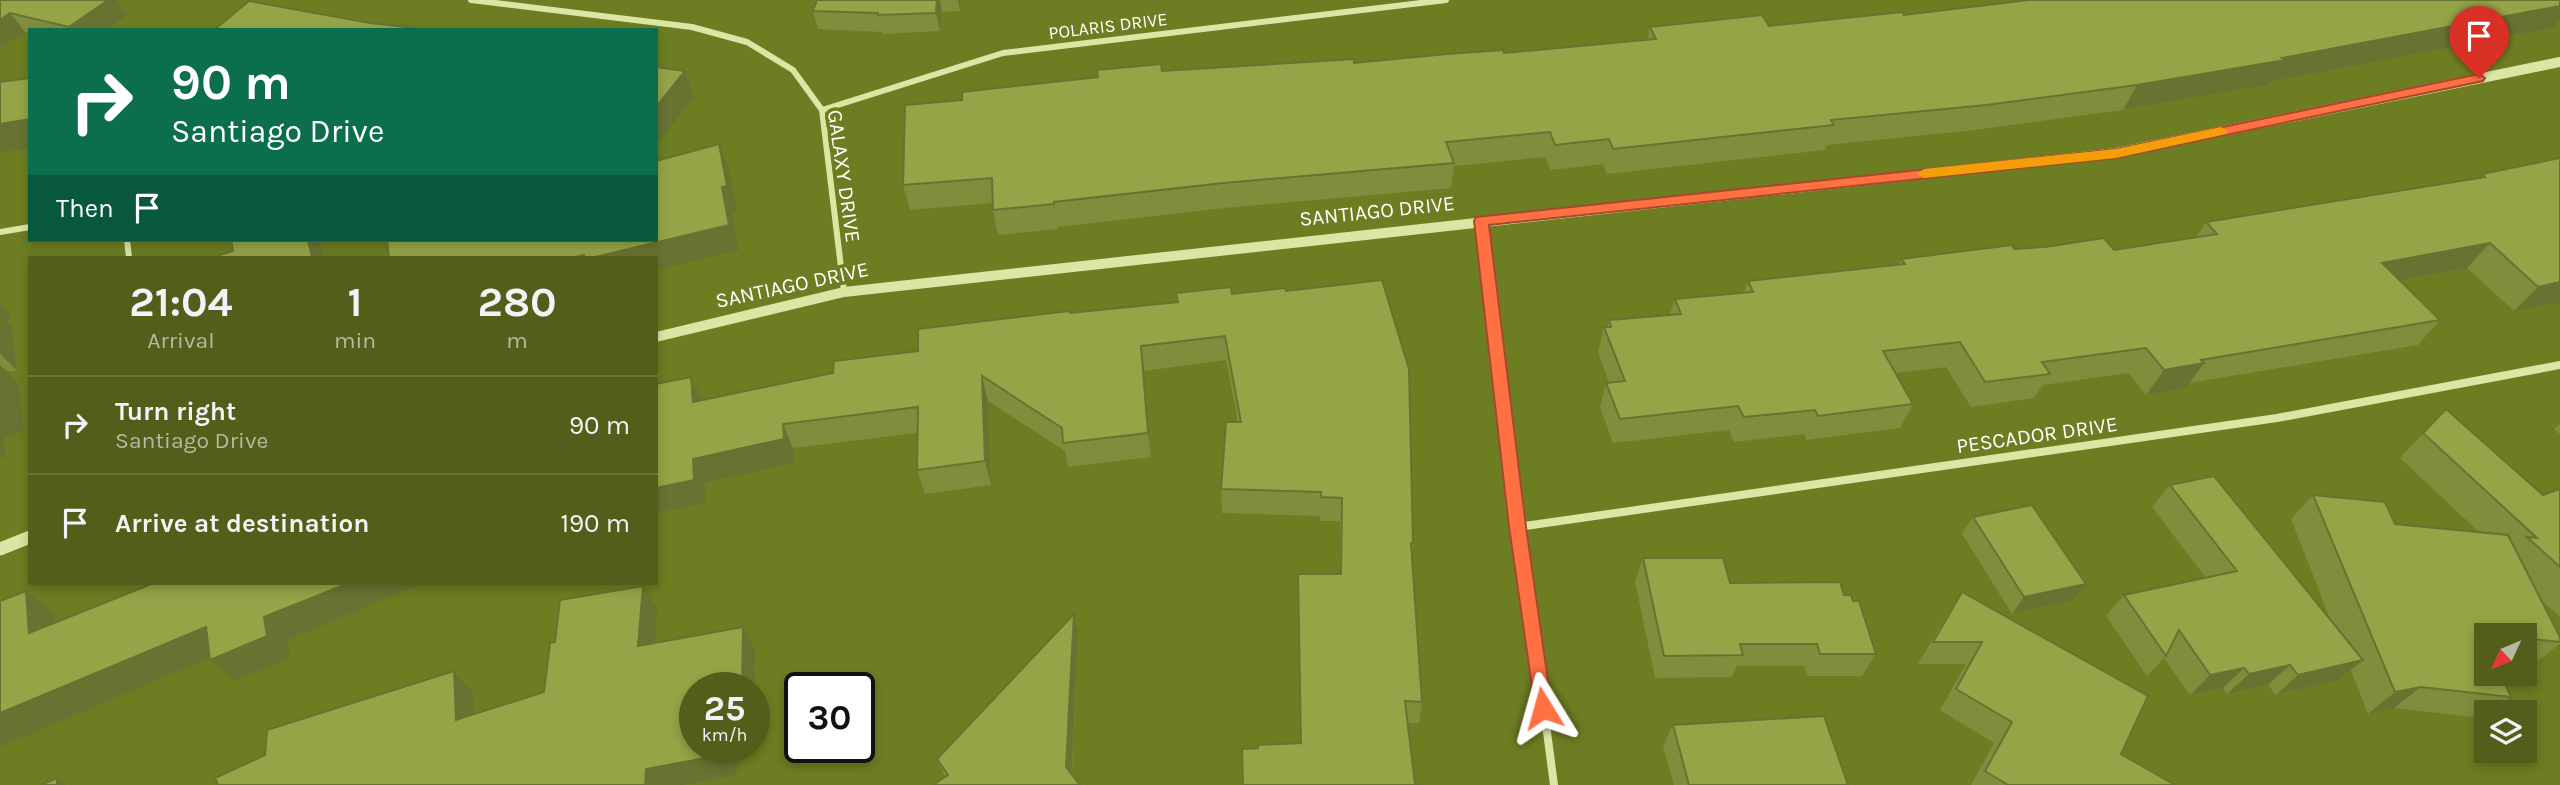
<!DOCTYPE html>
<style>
body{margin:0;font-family:Karla,sans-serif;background:#586422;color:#f1f3f6;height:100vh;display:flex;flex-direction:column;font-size:26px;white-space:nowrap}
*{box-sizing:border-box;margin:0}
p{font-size:23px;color:#b5baa2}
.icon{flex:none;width:38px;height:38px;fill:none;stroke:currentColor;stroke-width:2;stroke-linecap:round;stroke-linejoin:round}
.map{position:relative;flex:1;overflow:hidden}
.details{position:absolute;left:28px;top:256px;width:630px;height:329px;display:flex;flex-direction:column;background:#525e19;border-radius:0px;box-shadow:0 4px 10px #0003}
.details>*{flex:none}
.banner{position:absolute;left:28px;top:28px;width:630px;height:214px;border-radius:0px;box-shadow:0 4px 10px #0003;background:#0b6e4f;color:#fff;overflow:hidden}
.needle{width:46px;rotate:226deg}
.fabs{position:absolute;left:2474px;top:623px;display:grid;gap:14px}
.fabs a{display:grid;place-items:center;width:63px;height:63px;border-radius:0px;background:#525e19;box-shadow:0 4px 10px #0003;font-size:35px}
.speed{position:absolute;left:679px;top:672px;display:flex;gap:14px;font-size:35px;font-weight:700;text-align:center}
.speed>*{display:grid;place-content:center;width:91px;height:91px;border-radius:50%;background:#525e19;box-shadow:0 4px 10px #0003;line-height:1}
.speed small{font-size:18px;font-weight:400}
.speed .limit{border:4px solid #111;border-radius:10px;background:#fff;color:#111}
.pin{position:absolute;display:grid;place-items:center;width:60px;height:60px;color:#fff;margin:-72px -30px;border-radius:50% 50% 50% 0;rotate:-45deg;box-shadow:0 0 7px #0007}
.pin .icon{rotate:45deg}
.me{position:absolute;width:77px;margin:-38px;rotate:352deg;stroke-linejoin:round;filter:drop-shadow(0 0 5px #0008)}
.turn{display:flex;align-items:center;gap:24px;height:147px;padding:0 28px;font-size:32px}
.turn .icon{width:91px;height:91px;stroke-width:2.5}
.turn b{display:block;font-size:49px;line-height:60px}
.then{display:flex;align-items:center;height:66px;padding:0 28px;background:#0003;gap:14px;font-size:26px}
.eta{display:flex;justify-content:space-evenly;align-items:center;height:119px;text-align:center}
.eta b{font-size:42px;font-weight:700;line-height:49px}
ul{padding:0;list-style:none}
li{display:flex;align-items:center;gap:21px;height:98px;padding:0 28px;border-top:2px solid #687338}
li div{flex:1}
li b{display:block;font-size:26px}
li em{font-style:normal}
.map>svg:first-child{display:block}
</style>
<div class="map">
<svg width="2560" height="785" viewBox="0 0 2560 785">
<rect width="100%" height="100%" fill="#6d7d21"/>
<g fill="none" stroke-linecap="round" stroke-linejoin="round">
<g stroke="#dce6a4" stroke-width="6">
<path d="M471,0L692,27L747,42L793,70L822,110L844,292"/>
<path d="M822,110L1003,53L1446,0"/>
<path d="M1481,221L1496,348"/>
<path d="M0,232L30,227"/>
<path d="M127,240L129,257"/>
</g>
<g stroke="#dce6a4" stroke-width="8">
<path d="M1496,346L1554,785"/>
<path d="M1518,527L2277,418L2560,365"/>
</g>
<path stroke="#dce6a4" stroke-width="10" d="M656,337L844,292L2116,153L2560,62"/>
<path stroke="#dce6a4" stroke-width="13" d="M0,549L30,537"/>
</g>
<g fill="#808d3c">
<path d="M0,0H117L128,15L106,30H30V33L25,32L1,48H0Z"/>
<path d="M817,0H961L960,11L942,12L940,31L883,34L882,32L818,29L813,11Z"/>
<path d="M2560,0V20L2553,28L2270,82L2268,85L2123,110L1975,130L1827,145L1825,150L1607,174L1603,164L1551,170L1545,157L1454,166L1451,188L1224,208L1058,227V229L998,235L993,210V203L910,210L903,185L962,100L1162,71L1354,63L1504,53L1647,39L1650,27L1769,26L1904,15Z"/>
<path d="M2560,158V303L2514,311L2467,268L2400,281L2440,320L2418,345L2189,383L2186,388L2146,395L2129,373L2043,385L2034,398L1971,407L1946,367L1896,373L1913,404L1900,428L1807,440L1804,434L1734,442L1729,430L1613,443L1600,407L1606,383H1609L1598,352L1604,327H1607L1609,320L1670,314L1675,299L1744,292L1748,281L1899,264L1901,259L2014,249L2114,250L2196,237L2206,222L2480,178L2482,174Z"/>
<path d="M1286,291L1413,543L1412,555L1422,702L1419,723H1407L1243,785L1258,748V745L1300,743L1298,574H1340V521H1320V516L1222,513L1221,489L1238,422L1226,360L1144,371L1151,457L1068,467L1065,451L988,401L991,485L925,494L917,470V433L793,448L795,463L705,483L706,503L656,514L703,400L833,373L1070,313L1177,302L1176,293L1232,294Z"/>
<path d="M0,302L12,315L7,322L12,326L17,371H6L19,383L24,431L4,439L6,457L0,459Z"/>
<path d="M2446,409L2543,495L2560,489V617L2540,599L2560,637V644L2533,664H2525V635H2487V674L2511,697L2490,712H2487V714L2482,718L2394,708L2368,714L2351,670L2339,680L2276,695L2268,685L2227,694L2223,688L2190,695L2164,658L2147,676L2106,616L2124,595L2206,578L2152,507L2170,485L2331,621L2291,519L2313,495L2395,524L2479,532L2400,458Z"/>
<path d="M2560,424V434L2554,429Z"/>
<path d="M1973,517L2086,584L2073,601L2012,614L1962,534Z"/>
<path d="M1643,558L1730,583L1844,595L1876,654L1862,676H1807L1804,666H1737L1732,677L1655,678L1635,581Z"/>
<path d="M1962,592L2121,754L2175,785H1971L1994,743L1940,710L1966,664H1918L1947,615Z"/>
<path d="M1078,635L1072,775L945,777L937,759Z"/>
<path d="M1673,725L1848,785H1674L1663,746Z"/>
</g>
<g fill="#687331">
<path d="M108,0H117L128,15L106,30H71L69,27Z"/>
<path d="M937,0H940L942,12L940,31L936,13Z"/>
<path d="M958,0H961L960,11Z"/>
<path d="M2560,0V20L2553,28L2270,82L2268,85L2123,110L2137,85Z"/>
<path d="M10,13L25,32L1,48L0,46V20Z"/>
<path d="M685,71L694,96L656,146V107Z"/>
<path d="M30,119V148L0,153V124Z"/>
<path d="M719,144L729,169L737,211L732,212L739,250L656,270V257H595L722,187Z"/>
<path d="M308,240H319L324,257H312Z"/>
<path d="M2490,243L2467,268L2362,288L2382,263Z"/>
<path d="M2560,282V303L2514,311L2538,287Z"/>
<path d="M0,302L12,315L7,322L12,326L17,371L0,354Z"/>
<path d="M1141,346L1144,371L1151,457L1148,433Z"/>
<path d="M2204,363L2186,388L2146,395L2164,370Z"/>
<path d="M0,365L19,383L24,431L4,439L6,457L0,459Z"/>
<path d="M982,376L988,401L991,485L985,461Z"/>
<path d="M691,377L703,401L693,402Z"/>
<path d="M783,424L793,448L795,463L705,483L706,503L656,514V488L693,459Z"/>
<path d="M349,583H419L420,585L287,640L290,658L235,681L210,660L264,617Z"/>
<path d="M2086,584L2073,601L2012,614L2024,597Z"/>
<path d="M643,586L657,609L653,668L638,646Z"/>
<path d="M26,591L55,614L57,655L29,633Z"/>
<path d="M1074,614L1078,635L1071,785L1066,767Z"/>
<path d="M206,627L230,649L0,747V713Z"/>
<path d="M743,627L755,650L754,719V688H742Z"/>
<path d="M2363,660L2339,680L2276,695L2298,675Z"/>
<path d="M2290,665L2268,685L2227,694L2249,674Z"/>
<path d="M2244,668L2223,688L2190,695L2210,675Z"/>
<path d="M454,671L473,693L476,741L456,720Z"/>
<path d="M2421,687L2394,708L2368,714L2395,692Z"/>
<path d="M724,747H745L735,775L684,785H645L646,769Z"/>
<path d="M57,778L67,785H57Z"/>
</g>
<g fill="#95a446" stroke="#687331" stroke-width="2">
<path d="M0,0H108L69,27L10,13L0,20Z"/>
<path d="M817,0H937L936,13L878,15V13L813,11Z"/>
<path d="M2029,0H2560V6L2282,58L2285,60L2137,85L1986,105L1831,120L1834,125L1613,149L1609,139L1555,145L1550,132L1446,142L1454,163L1223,183L1054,202V204L993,210L992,178L903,185L905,105L962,100V92L1098,77L1097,70L1161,64L1162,71L1354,59V63L1447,54L1503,50L1504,53L1656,39L1650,27L1762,15L1769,26L1902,12L1904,15Z"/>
<path d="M249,1L370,23L432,30H214Z"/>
<path d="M656,67L685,71L656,107Z"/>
<path d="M30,78V119L0,124V82Z"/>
<path d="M719,144L727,186L722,187L729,225L595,257H584V255L575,257H389L387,240H656V161Z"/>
<path d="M2560,158V282L2538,287L2490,243L2382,263L2440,320L2201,360L2204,363L2164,370L2146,348L2042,362L2050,374L1985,382L1960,342L1883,351L1913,404L1818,416L1815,410L1744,417L1738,406L1620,419L1606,383L1625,381L1604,327H1611L1609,320L1681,314L1675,299L1753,292L1748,281L1905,264L1901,259L2012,245L2014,249L2045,247L2104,238L2114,250L2217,234L2206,222L2485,177L2482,174Z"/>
<path d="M231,240H308L312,257H213L233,251Z"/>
<path d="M1382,280L1409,369L1413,543H1411L1422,702L1405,701L1415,784L1422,785H1243L1242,749L1258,748V745L1301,743L1298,574H1341L1342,498L1321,497V492L1221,489L1226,422H1241L1225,336L1141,346L1148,433L1063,443L1062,428L982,376L985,461L917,470L918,407L783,424L784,439L693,459L694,480L656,488V384L691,377L693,402L833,373L834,361L918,351V329L1069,311L1070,313L1178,302L1176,293L1231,287L1232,294L1285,288L1286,291Z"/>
<path d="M2446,409L2543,495L2560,489V567L2527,537L2537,538L2423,433Z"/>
<path d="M2214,476L2363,660L2298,675L2290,665L2249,674L2244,668L2210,675L2179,630L2166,656L2124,595L2237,571L2170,485Z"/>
<path d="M2313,495L2385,502L2395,524L2508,535L2560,637V642L2525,638V635H2495L2482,634L2487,645V674H2500L2511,697L2421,687L2395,692Z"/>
<path d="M2032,505L2086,584L2024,597L1973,517Z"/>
<path d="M1643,558H1723L1730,583L1840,582L1844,595H1851L1853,601H1859L1876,654H1820L1817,644H1740L1743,655L1664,656Z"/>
<path d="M154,583H349L264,617L267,636L210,660L206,627L0,713V601L26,591L29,633Z"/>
<path d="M643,586L638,646L743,627L742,688H695V747H724L721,755L646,769L645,785H218L215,778L265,755L267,730L454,671L456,720L544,692L550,643L555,642L560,600Z"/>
<path d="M1962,592L2148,696L2121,754L2175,785H2008L1985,771L2012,722L1956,689L1982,642H1933Z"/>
<path d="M1074,614L1066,767L1080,785H933L948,775L937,759Z"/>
<path d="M1824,716L1848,785H1689L1673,725Z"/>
<path d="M57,778V785H41Z"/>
</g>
<path fill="#ff7043" stroke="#a6492c" stroke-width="2" d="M2479,74L2485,78L2483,81L2116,158L1489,225L1526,527L1552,708L1549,714L1543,716L1536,714L1509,527L1474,221L1476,217L2116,149Z"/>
<path fill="#f59e0b" d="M2221,127L2228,131L2226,134L2116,158L1924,178L1917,174L1924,169L2116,149Z"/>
<g text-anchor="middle" stroke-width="7" stroke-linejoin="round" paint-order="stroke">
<g font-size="18" fill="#fff" stroke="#6d7d21">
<text transform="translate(1108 26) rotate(-7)" y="6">POLARIS DRIVE</text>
</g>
<g font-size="21" fill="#fff" stroke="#6d7d21">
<text transform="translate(844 176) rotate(82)" y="7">GALAXY DRIVE</text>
<text transform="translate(1377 211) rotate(-6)" y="7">SANTIAGO DRIVE</text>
<text transform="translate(792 285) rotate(-12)" y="7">SANTIAGO DRIVE</text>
<text transform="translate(2037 435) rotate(-8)" y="7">PESCADOR DRIVE</text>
</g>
</g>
</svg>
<div class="fabs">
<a><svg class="needle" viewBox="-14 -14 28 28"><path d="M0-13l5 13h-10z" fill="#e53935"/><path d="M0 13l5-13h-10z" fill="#b5baa2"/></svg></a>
<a><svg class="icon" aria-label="layers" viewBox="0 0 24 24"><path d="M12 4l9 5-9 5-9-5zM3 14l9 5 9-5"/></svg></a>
</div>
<div class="speed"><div>25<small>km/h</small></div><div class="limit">30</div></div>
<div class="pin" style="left:2479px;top:78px;background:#d93025"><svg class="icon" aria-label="arrive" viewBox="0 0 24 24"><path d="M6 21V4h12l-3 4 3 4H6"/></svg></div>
<svg class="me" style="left:1543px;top:708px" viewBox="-20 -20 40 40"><path d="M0-17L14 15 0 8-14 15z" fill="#ff7043" stroke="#fff" stroke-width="4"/></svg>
<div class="banner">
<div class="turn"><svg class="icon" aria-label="right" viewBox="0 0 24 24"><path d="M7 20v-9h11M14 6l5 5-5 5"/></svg><div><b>90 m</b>Santiago Drive</div></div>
<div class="then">Then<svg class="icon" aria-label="arrive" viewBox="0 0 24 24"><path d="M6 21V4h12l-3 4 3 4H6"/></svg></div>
</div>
<section class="details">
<div class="eta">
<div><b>21:04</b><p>Arrival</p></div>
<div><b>1</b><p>min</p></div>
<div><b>280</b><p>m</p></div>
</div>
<ul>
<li><svg class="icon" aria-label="right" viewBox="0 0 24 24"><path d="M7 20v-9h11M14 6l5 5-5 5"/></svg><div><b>Turn right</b><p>Santiago Drive</p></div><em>90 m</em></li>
<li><svg class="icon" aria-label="arrive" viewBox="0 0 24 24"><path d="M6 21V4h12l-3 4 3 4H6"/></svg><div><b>Arrive at destination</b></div><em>190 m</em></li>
</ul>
</section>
</div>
